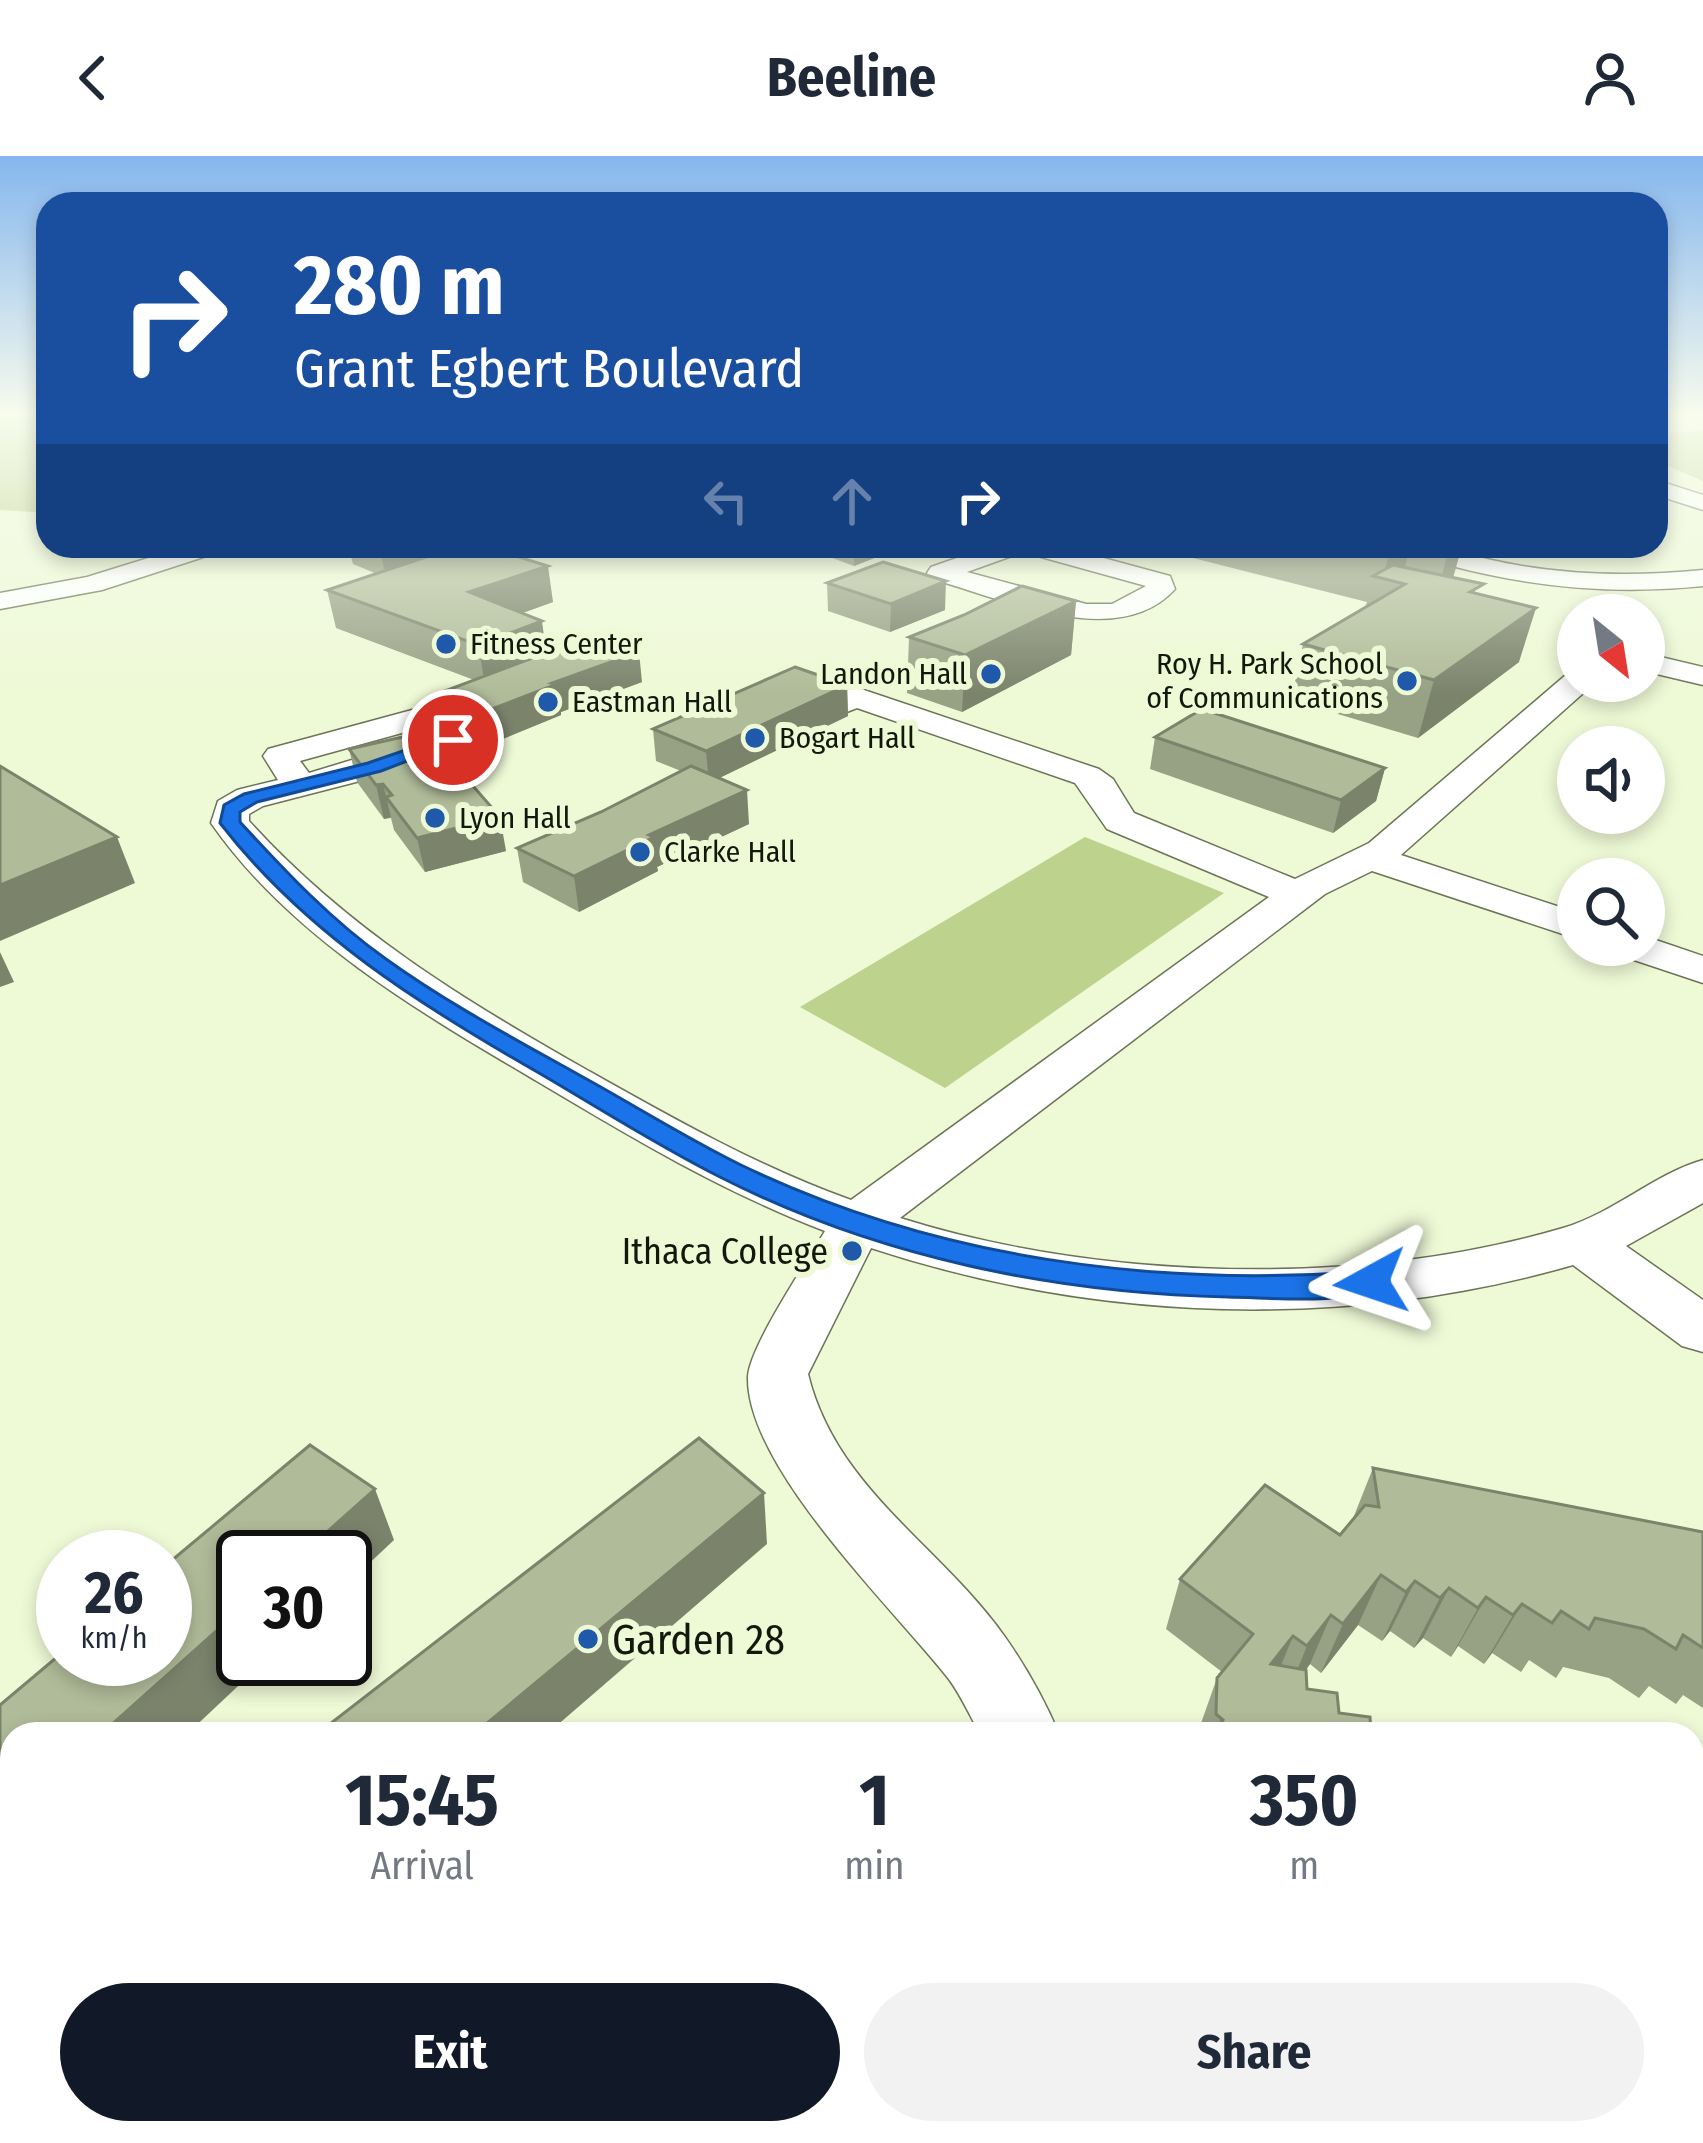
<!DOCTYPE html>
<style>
body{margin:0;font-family:"Fira Sans Condensed",sans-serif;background:#f2f2f3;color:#1f2937;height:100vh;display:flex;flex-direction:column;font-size:45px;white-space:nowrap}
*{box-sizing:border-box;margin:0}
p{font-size:39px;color:#747a83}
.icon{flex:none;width:66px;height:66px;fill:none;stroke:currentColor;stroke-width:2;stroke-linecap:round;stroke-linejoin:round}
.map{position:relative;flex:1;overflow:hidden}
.sheet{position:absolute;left:0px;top:1566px;width:1704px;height:423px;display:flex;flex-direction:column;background:#fff;border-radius:36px 36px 0 0;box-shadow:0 6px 18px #0003}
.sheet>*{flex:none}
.guide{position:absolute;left:36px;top:36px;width:1632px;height:366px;border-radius:36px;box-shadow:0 6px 18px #0003;background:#1a4fa0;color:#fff;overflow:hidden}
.needle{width:78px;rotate:150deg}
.tools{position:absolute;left:1557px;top:438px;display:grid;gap:24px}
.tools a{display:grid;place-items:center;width:108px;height:108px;border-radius:50%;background:#fff;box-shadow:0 6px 18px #0003;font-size:60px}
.speed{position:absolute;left:36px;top:1374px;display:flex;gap:24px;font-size:60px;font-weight:700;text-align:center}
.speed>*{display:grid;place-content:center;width:156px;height:156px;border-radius:50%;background:#fff;box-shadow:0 6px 18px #0003;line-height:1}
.speed small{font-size:30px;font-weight:400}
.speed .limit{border:6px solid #111;border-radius:18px;background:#fff;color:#111}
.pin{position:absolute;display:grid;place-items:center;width:102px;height:102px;color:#fff;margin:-51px;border:6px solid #fff;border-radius:50%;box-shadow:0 3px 12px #0007}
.me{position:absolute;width:132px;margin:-66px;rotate:265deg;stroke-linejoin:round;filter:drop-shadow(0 0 9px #0008)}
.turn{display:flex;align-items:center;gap:42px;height:252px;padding:0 60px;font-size:54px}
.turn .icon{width:156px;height:156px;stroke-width:2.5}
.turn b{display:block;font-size:84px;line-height:102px}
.lanes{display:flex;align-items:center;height:114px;padding:0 60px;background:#0003;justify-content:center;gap:60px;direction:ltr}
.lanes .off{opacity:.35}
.eta{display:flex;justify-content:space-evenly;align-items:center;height:204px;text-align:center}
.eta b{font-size:72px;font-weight:700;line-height:84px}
.cta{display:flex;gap:24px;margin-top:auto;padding:24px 60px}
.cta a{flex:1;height:138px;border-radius:72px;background:#111827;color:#fff;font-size:48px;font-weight:700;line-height:138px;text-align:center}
.cta a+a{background:#f2f2f3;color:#1f2937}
header{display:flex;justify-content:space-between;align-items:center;height:156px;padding:0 60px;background:#fff;font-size:54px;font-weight:700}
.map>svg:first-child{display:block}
</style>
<header><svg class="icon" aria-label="back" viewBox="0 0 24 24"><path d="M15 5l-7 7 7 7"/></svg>Beeline<svg class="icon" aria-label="person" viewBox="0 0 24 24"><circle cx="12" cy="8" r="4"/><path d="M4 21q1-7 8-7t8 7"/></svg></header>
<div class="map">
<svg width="1703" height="1987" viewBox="0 0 1703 1987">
<rect width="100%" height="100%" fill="#eef9d6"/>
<g fill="#bdd28c">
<path d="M0,260H48V357L0,354Z"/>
<path d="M1703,275V325L1656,305V277Z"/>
<path d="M1085,681L1224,737L945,932L800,851Z"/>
</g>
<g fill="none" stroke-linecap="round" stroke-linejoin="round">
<g stroke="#6b7556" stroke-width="3">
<g id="minor">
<path d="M1656,324L1703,339V354L1656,339Z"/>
<path d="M187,390H226L222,395L102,434L0,453V437L87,421Z"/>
<path d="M991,390H1059L1170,420L1175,433C1117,497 1000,441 931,423L927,417L931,411ZM1023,396L1146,430L1112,448H1086L967,416Z"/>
<path d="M1400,390C1443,390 1480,403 1522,410C1583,420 1642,420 1703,414V430C1617,439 1536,432 1452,410C1435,405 1412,402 1400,390Z"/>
<path d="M1644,497L1703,511V529L1644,515Z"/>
<path d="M1578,516V525H1594L1589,532L1401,699L1578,757V783L1372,715L1325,738L900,1062C1102,1125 1359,1132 1563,1072C1614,1057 1654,1018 1703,1004V1047L1626,1090L1703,1144V1196L1682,1190L1573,1109C1345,1175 1096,1166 871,1092L808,1218C836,1333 940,1389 1005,1481C1026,1511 1045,1545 1059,1578H980C970,1560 961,1539 948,1522C893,1452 746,1311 748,1221C749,1191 808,1104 825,1075C723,1036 634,983 540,927C423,858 291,782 211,667L218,645L237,634L278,624L263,600L268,593L412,554L465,576L470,583L465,590L387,618L263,650L249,658V665C346,772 463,844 587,914C674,963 757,1010 851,1044L1269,741L1107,673L1075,627L857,552L829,563L818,560L813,553L818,546L855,531L1099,613L1113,623L1134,657L1295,723L1369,687L1567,518ZM409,575L424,582L309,617L300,605Z"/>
<path d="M1644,780L1703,800V827L1616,798L1610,789H1644Z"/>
<path d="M1085,1977H1177L1179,1987H1085Z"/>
</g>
</g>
<use href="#minor" fill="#fff" fill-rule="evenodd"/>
</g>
<g fill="#97a184">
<path d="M348,390H487L485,391L553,446L522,457L546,497L642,526L561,556V559L493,587L448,567L442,536L474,524L336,472L327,434L377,418L353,408Z"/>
<path d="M805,390H905L854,410L805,392Z"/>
<path d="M1174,390H1462L1453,421L1480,439L1519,506L1418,582L1291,544L1303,488L1365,451L1367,446L1173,397Z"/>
<path d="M827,427L945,454L890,476L828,455Z"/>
<path d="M1076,445L1071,499L962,556L907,537L909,481Z"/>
<path d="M847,529L848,560L719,622L749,668L657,711L658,715L579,756L523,726L517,692L601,656L681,615L656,605L653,573Z"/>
<path d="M1155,581L1385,612L1376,645L1333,677L1150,613Z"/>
<path d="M349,593L457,621L506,695L425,716L394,674L391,662L384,663L357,626Z"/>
<path d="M1373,1312L1703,1376V1552L1683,1539L1676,1548L1649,1530L1639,1542L1609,1522L1563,1511L1556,1522L1529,1504L1521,1516L1492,1497L1484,1508L1458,1490L1451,1501L1423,1482L1414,1492L1390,1475L1382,1485L1358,1469L1321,1517L1310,1508L1306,1514L1307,1533L1371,1578H1200V1570L1217,1522L1222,1516L1166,1473L1180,1423L1340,1379L1352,1365Z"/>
<path d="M1565,1977H1692L1703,1987H1577Z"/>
</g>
<g fill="#7b836b">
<path d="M394,390H487L386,421L380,394Z"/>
<path d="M854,390H905L854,410Z"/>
<path d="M1402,390H1410L1401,427L1383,422L1389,397Z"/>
<path d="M1452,390H1462L1449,436L1435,444L1449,393Z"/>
<path d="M548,410L553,446L476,474L469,436Z"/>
<path d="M946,425L945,454L890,476L891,448Z"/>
<path d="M1076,445L1071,499L962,556L965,499Z"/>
<path d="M1536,452L1519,506L1418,582L1434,524Z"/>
<path d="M542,465L547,503L485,528L478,489Z"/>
<path d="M639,496L642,526L561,556V559L493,587L487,555L552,527Z"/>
<path d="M847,529L848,560L709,627L706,595Z"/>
<path d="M1385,612L1376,645L1333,677L1341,644Z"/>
<path d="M383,628L391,661L384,663L376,629Z"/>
<path d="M747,634L749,668L657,711L658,715L579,756L574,720L649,679Z"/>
<path d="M500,661L506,695L425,716L417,682Z"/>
<path d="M117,681L135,727L0,785V729Z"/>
<path d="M0,796L14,826L0,831Z"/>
<path d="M375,1333L394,1384L345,1430V1401H299Z"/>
<path d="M764,1337L767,1388L547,1578H474Z"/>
<path d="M1381,1419L1358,1469L1321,1517L1343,1468Z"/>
<path d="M1415,1425L1390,1475L1382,1485L1406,1436Z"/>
<path d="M1449,1432L1423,1482L1414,1492L1440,1442Z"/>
<path d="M1486,1441L1458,1490L1451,1501L1478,1452Z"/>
<path d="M1522,1448L1492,1497L1484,1508L1513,1459Z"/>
<path d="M243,1451V1503H267L187,1578H101Z"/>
<path d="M1331,1459L1310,1508L1287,1539L1307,1490Z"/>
<path d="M1293,1480L1273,1529L1271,1508Z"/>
<path d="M12,1658V1741L0,1753V1669Z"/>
<path d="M707,1977H741L734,1987H699Z"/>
</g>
<g fill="#b0bb99" stroke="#7b836b" stroke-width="3">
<path d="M369,390H394L380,394Z"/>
<path d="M459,390H483L548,410L469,436L542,465L478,489L327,434Z"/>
<path d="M1358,390H1402L1389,397Z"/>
<path d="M883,406L946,425L891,448L827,427Z"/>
<path d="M1393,409L1484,428L1470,436L1536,452L1434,524L1303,488L1405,428L1373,420Z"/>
<path d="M1022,430L1076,445L965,499L909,481L964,459Z"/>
<path d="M594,479L639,496L552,527L557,528L487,555L442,536Z"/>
<path d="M795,511L847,529L706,595L653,573Z"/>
<path d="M1202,553L1385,612L1341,644L1155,581Z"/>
<path d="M425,576L455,611L449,612L459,623L466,622L500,661L417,682L386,641L392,639L383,628L376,629L349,593Z"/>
<path d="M0,610L117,681L0,729Z"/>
<path d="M691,610L747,634L649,679L654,681L574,720L517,692L601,656Z"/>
<path d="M699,1282L764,1337L474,1578H317Z"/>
<path d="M310,1289L375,1333L299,1401H243V1451L101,1578H12V1658L0,1669V1549L63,1496V1503H165V1410Z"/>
<path d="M1373,1312L1703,1376V1492L1683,1479L1676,1493L1644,1473L1595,1462L1589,1473L1561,1455L1552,1467L1522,1448L1513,1459L1486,1441L1478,1452L1449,1432L1440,1442L1415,1425L1406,1436L1381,1419L1343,1468L1331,1459L1307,1490L1293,1480L1271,1508L1306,1514L1307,1533L1337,1537L1339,1557L1370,1561L1371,1578H1212L1223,1564L1216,1558L1217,1522L1253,1478L1180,1423L1265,1329L1340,1379L1365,1349L1379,1351Z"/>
<path d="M1692,1809L1696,1824L1703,1825V1987H1663L1651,1977H1692Z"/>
<path d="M544,1977H707L699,1987H534Z"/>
</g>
<linearGradient id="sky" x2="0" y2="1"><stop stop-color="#85b6ee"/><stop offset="0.48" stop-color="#f7fced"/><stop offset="1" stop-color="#f7fced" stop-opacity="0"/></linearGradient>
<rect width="1703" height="538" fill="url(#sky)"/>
<path fill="#1a73e8" stroke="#114b97" stroke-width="3" d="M446,580L462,584L381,615L257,646L240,656V666C285,715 331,764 386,803C447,847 515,883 581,920C634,949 686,982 741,1009C936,1103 1157,1132 1371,1115L1382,1118L1386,1126L1382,1134C1334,1148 1278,1142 1228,1141C1054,1137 877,1101 720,1021C658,990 599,952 539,917C420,849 305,777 220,667L224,649L244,638L368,607Z"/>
<g fill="#2058aa" stroke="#eef9d6" stroke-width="4.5">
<circle cx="446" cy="488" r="12"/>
<circle cx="991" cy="518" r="12"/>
<circle cx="1407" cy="525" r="12"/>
<circle cx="548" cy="546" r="12"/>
<circle cx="755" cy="582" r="12"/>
<circle cx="435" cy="662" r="12"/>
<circle cx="640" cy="696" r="12"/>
<circle cx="852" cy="1095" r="12"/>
<circle cx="588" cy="1483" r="12"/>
</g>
<g text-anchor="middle" stroke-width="12" stroke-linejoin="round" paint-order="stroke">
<g font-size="30" fill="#14180c" stroke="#eef9d6" text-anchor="start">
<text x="470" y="498">Fitness Center</text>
<text x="1383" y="518" text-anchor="end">Roy H. Park School<tspan x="1383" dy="34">of Communications</tspan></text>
<text x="967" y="528" text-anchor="end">Landon Hall</text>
<text x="572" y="556">Eastman Hall</text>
<text x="779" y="592">Bogart Hall</text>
<text x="459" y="672">Lyon Hall</text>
<text x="664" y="706">Clarke Hall</text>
</g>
<g font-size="36" fill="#14180c" stroke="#eef9d6" text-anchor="end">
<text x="828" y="1108">Ithaca College</text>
</g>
<g font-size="42" fill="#14180c" stroke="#eef9d6" text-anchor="start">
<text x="612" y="1498">Garden 28</text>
</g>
</g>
</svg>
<div class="tools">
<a><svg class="needle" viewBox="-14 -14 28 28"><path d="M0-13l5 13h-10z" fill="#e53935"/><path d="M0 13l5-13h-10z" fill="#747a83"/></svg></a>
<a><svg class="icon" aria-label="sound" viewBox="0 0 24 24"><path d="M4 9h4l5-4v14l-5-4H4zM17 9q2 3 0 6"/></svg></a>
<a><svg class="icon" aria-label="search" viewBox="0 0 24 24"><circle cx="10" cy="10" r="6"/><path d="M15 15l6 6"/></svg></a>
</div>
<div class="speed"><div>26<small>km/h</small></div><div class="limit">30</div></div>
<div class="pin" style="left:453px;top:584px;background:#d93025"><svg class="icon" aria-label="arrive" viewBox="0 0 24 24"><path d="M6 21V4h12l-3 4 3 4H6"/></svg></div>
<svg class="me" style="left:1371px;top:1126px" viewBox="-20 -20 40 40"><path d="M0-17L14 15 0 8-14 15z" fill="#1a73e8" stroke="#fff" stroke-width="4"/></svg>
<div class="guide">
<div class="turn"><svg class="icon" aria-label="right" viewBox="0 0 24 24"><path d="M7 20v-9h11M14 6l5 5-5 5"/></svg><div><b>280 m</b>Grant Egbert Boulevard</div></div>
<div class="lanes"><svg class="icon off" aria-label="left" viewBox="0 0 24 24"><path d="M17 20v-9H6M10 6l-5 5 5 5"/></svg><svg class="icon off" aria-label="ahead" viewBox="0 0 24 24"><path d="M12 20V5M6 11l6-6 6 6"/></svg><svg class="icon" aria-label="right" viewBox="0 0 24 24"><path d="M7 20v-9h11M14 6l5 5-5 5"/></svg></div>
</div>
<section class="sheet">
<div class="eta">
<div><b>15:45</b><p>Arrival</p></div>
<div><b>1</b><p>min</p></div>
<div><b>350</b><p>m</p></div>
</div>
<div class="cta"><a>Exit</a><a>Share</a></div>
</section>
</div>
